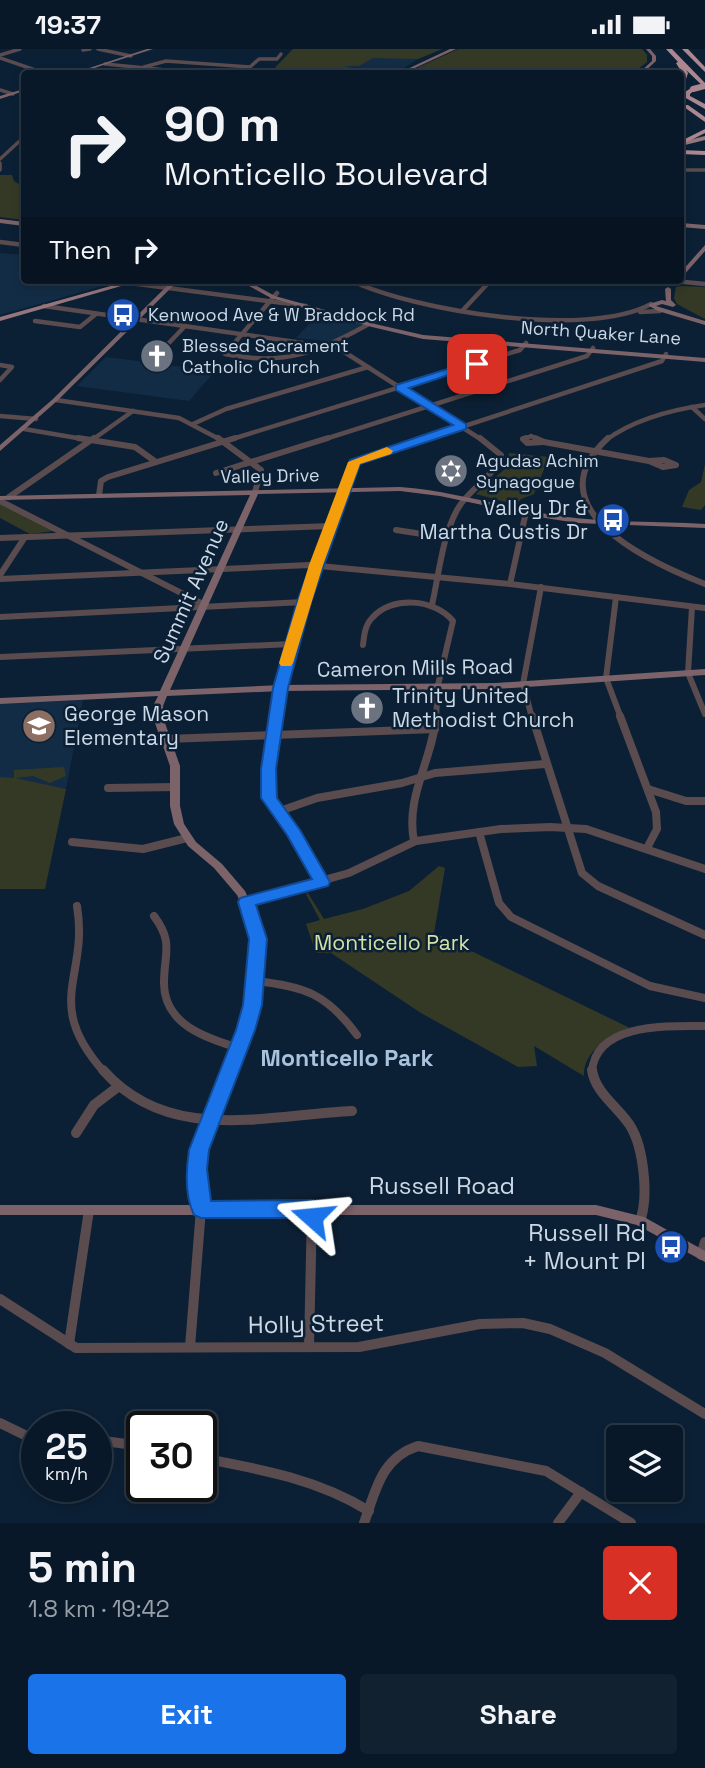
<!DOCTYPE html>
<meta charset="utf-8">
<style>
body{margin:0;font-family:"Space Grotesk",sans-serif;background:#122130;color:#f1f3f6;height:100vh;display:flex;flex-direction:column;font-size:26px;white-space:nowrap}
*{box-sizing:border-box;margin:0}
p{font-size:23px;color:#99a0a8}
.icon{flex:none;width:38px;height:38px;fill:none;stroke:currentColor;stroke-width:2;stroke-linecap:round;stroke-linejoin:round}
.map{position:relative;height:1474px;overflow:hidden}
.panel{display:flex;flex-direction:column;background:#091828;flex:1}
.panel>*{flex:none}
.banner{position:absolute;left:21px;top:21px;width:663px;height:214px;border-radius:7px;box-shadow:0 4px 10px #0003,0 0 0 2px #293745;background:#091828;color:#f1f3f6;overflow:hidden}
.buttons{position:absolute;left:606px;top:1376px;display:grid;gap:14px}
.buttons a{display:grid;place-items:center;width:77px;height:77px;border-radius:7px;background:#091828;box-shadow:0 4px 10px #0003,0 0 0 2px #293745;font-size:35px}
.speed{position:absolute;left:21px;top:1362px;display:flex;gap:14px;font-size:35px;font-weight:700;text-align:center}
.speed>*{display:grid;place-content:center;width:91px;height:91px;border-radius:50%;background:#091828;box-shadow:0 4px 10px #0003,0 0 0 2px #293745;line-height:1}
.speed small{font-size:18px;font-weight:400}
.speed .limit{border:4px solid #111;border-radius:10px;background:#fff;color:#111}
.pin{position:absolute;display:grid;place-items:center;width:60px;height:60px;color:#fff;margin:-30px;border-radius:14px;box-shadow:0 4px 10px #0006}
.me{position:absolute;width:77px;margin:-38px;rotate:288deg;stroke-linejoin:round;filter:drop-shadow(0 0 5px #0008)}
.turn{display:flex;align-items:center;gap:24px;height:147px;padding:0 28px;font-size:32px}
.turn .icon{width:91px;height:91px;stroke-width:2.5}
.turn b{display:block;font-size:49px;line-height:60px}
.then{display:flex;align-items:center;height:66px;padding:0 28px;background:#0003;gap:14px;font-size:26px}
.round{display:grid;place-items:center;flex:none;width:74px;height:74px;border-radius:7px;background:#122130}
.headline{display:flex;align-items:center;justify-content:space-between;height:119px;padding:0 28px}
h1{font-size:42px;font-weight:600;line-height:52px}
.action{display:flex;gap:14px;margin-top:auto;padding:14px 28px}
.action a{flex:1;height:80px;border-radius:7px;background:#1a73e8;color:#fff;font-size:28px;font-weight:600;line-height:80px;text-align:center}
.action a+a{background:#122130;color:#f1f3f6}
.status{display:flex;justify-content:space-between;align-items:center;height:49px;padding:0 35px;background:#091828;direction:ltr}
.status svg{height:19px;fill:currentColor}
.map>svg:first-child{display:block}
</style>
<div class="status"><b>19:37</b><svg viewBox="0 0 49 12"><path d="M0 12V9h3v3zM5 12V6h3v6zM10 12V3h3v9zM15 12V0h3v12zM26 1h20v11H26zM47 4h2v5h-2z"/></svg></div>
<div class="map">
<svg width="705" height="1474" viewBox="0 0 705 1474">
<rect width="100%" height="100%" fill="#0c2035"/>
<g fill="#132c45">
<path d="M293,0H443L418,10L396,24H270Z"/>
<path d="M0,204L24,206V231H124L0,266Z"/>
<path d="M321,263L363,275L334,293L296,289Z"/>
<path d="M106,308L175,317L215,322L189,352L77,337Z"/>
<path d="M83,651L66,740L0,728V655Z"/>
</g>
<g fill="#343926">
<path d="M293,0H442L418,10L373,9L359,17H344L356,20L359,24L351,20L347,24H296L301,18L298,21L291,20L289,24L285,22L282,24H270Z"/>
<path d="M458,0H642L647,6V13L633,24H406Z"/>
<path d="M0,126H12L14,132L24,138V171L0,168Z"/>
<path d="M681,237L705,238V270L677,255L674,249L676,238Z"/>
<path d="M509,404L549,408L534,445L521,450L516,456L476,445L506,419Z"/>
<path d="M705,415V456L701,461L682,458L689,441L701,433Z"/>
<path d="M0,454L54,482L30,485L0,469Z"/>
<path d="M64,718L66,727L50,734L33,727L15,729L66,740L45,840H0V728L14,729V721Z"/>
<path d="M439,817L445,819L434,884L630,979C609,988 583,1002 584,1027L534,997L537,1017L518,1018L421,964L331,904H316L306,875L320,871L306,845L308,844L324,870L363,860L409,842Z"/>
</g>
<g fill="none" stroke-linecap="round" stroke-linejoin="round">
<g stroke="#5a4b4e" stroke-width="3.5">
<path d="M98,0L131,7"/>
<path d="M83,1L90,0"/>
<path d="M0,6L20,0"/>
<path d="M0,9L44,24"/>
<path d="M105,15L176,22"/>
<path d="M144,18L166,12L250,18L259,10H277L281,5"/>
<path d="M0,41L13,45"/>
<path d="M0,110L24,88"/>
<path d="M0,114V121"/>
<path d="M681,121H705"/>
</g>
<g stroke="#5a4b4e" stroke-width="4.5">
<path d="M0,193L24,196"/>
<path d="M350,231C414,262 587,290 651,255"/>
<path d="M664,231L705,235"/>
<path d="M130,234L306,257"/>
<path d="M277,244L225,305C285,318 322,302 374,272"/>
<path d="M44,257L338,299L482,391"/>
<path d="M463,261L491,231"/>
<path d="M640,263L660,262"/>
<path d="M35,272L80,278L96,265"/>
<path d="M168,295L185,277"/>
<path d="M0,316L12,318L0,331"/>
<path d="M56,351L179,369L221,391"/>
<path d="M692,358L705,370"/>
<path d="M0,367L36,370"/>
<path d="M193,375L226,360L368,318"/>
<path d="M24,380L89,391"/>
<path d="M92,391L133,362"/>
<path d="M229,391L520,301L526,294"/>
<path d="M322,391L587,307L593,299"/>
<path d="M422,391L662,312L666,305"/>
<path d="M524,391L531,387L539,391"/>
<path d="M606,391C635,370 670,361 705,356"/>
</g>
<g stroke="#5a4b4e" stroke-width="6">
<path d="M78,389L135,398L156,413"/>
<path d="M218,389L261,421L255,443"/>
<path d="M526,389L523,390L527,394L544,393"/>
<path d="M535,389L544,393"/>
<path d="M608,389C531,459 649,513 705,535"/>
<path d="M544,393L649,412"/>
<path d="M664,411L676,416L663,418L649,412Z"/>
<path d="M216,424L328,389"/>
<path d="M99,446L101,432L108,428L235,389"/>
<path d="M9,448L94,389"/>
<path d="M0,452L203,555"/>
<path d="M396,481L448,489"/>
<path d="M0,489L331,477"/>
<path d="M0,526L25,488"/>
<path d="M0,530L309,516L510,535L705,559"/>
<path d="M510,535L526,463"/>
<path d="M616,548L606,629L621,669"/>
<path d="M432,556C439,525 442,489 457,461C468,440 494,429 501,406L480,389"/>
<path d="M692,558L688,624L705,665"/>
<path d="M0,568L304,553"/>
<path d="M363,596C364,587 365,576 372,569C392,546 435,550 453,572L438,636L436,669"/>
<path d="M0,608L291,595"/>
<path d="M277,669L287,610L316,516L354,413L428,389"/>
<path d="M532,669L523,635L541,538"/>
</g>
<g stroke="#5a4b4e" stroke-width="8">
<path d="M278,667L269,720L270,753L294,784L322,833"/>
<path d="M532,667L582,824L598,837L705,886"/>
<path d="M620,667L656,763L657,780L647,799"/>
<path d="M166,690L435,680"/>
<path d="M108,739L176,738"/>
<path d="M648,740L686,752H705"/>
<path d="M277,763L317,749L402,734L435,724L545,715"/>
<path d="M479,783L499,854L511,868L650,937L705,949"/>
<path d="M414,792C405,747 433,710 436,667"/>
<path d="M72,793L143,800L187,789"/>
<path d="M246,853L349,824L416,792L501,780L550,778L586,780L705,820"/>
<path d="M77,857C89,929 42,953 104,1023"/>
<path d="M154,867C174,894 164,904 164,934C164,975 205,989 239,999"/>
<path d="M255,932C304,937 327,945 357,986"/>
<path d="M592,1023C595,973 670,977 705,977"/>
</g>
<g stroke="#5a4b4e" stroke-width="10">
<path d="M103,1021C169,1096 267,1066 352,1062"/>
<path d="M592,1021C595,1042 614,1055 626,1071C644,1092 649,1147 640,1172"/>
<path d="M76,1084L94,1056L119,1037"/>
<path d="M701,1206L705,1193"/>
<path d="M0,1250L76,1299L359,1298L480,1275L523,1274L550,1280L605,1304L705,1365"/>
<path d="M69,1295L89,1161"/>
<path d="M190,1298L201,1160"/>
<path d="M309,1298L312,1160"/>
<path d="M0,1374L37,1392"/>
<path d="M96,1391L142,1397"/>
<path d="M201,1409C260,1420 317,1430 369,1462"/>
<path d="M364,1474C376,1441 381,1409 418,1397L546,1422L631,1474"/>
<path d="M558,1474L581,1443"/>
</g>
<g fill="#7c6369" fill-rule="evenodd">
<path d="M147,0H153L79,24H74Z"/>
<path d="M450,0H456L404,24H399Z"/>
<path d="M646,0H650L656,7V12L643,24H639L652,12V7Z"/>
<path d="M24,40V42L0,50V47Z"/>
<path d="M0,170L24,173V177L0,174Z"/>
<path d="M681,174L705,176V180L681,178Z"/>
<path d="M705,196V202L683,227L681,228V223Z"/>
<path d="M173,231H179L57,352L0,402V396L53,350Z"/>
<path d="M238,231H246L275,247L375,275L423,286L705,309V313L423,290L372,278L271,249Z"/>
<path d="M668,238L671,240V251L676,256L673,258L662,255L656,257L705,272V276L658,262L649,257V255L662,251L666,252L665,240Z"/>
<path d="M400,438C454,442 506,459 559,467C608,474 657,472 705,475V479L577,474L539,468L440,447L400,442L258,445L170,641L281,636L496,634L705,620V626L496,640L281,642L167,647L163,657L165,674L180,717V757L184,775L196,793L222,815L245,842L257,867L263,890L259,956L252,981L204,1109L207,1156H596L644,1168L705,1202V1213L637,1176L596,1166H0V1156H194L192,1109L240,981L247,956L253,890L247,867L237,846L214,819L188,797L174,775L170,757V717L155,674L153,657L158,647L0,655V649L160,642L250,446L0,451V447Z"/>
</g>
<g fill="#95767d" fill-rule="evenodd">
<path d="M705,87V91L681,97V93Z"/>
<path d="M132,231H142L0,272V268Z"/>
</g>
<g fill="#ad878f" fill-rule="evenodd">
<path d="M666,0H672L705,34V39L686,21L688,24L684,36L681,38L682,24L676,14L678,13Z"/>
<path d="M682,0H688L705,18V23Z"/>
<path d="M691,39L696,40L690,45V47L705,55V60L684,48L685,43Z"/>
<path d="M684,56H688L705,68V73L684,58Z"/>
<path d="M705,80V84L681,96V92Z"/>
<path d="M681,101L705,102V106L681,105Z"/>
</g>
<path stroke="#ad878f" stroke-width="6" d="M693,40L705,37"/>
</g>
<path fill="#1a73e8" stroke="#114b97" stroke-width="2" d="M473,312L482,315L409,339L466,375V380L360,415L311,553L288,639L276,720L277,749L300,781L330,833L328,837L256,856L267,890L262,956L255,981L209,1101L207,1120L211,1152L312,1151L320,1154L323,1160L320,1175L312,1177L305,1175L302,1169H201L194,1166C185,1148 186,1121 189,1101L236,981L243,956L249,890L238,853L240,849L312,830L287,786L261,749V720L273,639L297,553L350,411L453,376L396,341V336Z"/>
<path fill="#f59e0b" d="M387,398L393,402L391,405L360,415L323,516L293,614L291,617H281L279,614L309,516L348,413Z"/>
<defs>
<g id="bus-disc" transform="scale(1.75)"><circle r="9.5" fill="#1a4fb4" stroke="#0c2035"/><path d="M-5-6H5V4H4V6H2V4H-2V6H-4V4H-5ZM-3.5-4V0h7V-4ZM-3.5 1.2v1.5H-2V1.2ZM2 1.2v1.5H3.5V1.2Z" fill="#fff"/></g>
<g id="church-disc" transform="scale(1.75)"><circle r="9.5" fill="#6b7280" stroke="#0c2035"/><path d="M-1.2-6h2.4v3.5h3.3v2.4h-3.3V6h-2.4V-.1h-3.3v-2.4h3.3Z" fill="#fff"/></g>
<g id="synagogue-disc" transform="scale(1.75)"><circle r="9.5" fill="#6b7280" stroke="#0c2035"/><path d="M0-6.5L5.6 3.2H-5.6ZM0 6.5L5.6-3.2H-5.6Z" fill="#fff"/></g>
<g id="school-disc" transform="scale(1.75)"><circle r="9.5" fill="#8d6e63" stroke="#0c2035"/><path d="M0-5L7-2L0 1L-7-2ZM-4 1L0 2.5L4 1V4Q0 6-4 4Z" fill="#fff"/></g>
</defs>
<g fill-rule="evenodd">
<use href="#bus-disc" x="123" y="266"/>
<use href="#church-disc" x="157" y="307"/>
<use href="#synagogue-disc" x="451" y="422"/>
<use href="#bus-disc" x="613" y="471"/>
<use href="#church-disc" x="367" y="659"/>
<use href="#school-disc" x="39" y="677"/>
<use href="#bus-disc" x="671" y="1198"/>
</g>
<g text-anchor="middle" stroke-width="5" stroke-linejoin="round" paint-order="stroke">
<g font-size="18" fill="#cbd8e6" stroke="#0c2035" text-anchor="start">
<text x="148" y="272">Kenwood Ave &amp; W Braddock Rd</text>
<text x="182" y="303">Blessed Sacrament<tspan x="182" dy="21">Catholic Church</tspan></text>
<text x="476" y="418">Agudas Achim<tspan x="476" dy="21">Synagogue</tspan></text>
</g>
<g font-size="18" fill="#cbd8e6" stroke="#0c2035">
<text transform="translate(601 284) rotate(4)" y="6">North Quaker Lane</text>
<text transform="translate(270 427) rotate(-1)" y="6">Valley Drive</text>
</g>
<g font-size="21" fill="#cbd8e6" stroke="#0c2035" text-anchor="start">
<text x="588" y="466" text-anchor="end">Valley Dr &amp;<tspan x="588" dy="24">Martha Custis Dr</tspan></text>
<text x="392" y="654">Trinity United<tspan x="392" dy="24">Methodist Church</tspan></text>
<text x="64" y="672">George Mason<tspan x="64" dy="24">Elementary</tspan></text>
</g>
<g font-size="21" fill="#cbd8e6" stroke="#0c2035">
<text transform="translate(191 542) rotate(-66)" y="7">Summit Avenue</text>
<text transform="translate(415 619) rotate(-1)" y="7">Cameron Mills Road</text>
</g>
<g font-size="21" fill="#d3e3a8" stroke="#0c2035">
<text x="392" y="901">Monticello Park</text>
</g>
<g font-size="23" font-weight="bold" fill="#a9c2dd" stroke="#0c2035">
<text x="347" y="1017">Monticello Park</text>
</g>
<g font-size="24" fill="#cbd8e6" stroke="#0c2035">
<text x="442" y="1145">Russell Road</text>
<text transform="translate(316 1275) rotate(-1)" y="8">Holly Street</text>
</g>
<g font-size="24" fill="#cbd8e6" stroke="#0c2035" text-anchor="end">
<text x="646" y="1192">Russell Rd<tspan x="646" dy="28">+ Mount Pl</tspan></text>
</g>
</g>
</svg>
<div class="buttons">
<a><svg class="icon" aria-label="layers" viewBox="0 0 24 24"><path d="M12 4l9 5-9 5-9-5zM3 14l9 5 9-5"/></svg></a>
</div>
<div class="speed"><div>25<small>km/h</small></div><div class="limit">30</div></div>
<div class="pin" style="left:477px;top:315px;background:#d93025"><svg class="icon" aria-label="arrive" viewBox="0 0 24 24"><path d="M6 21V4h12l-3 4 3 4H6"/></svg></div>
<svg class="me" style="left:312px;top:1168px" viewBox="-20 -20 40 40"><path d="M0-17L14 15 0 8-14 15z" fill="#1a73e8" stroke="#fff" stroke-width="4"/></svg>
<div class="banner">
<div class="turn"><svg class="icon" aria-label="right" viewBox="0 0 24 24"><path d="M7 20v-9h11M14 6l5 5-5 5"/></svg><div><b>90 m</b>Monticello Boulevard</div></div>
<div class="then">Then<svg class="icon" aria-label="right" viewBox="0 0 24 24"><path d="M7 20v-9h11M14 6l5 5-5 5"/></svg></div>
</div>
</div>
<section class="panel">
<div class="headline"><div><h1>5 min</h1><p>1.8 km · 19:42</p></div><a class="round" style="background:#d93025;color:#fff"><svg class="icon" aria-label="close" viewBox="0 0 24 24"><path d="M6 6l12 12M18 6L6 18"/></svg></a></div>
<div class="action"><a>Exit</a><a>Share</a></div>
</section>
